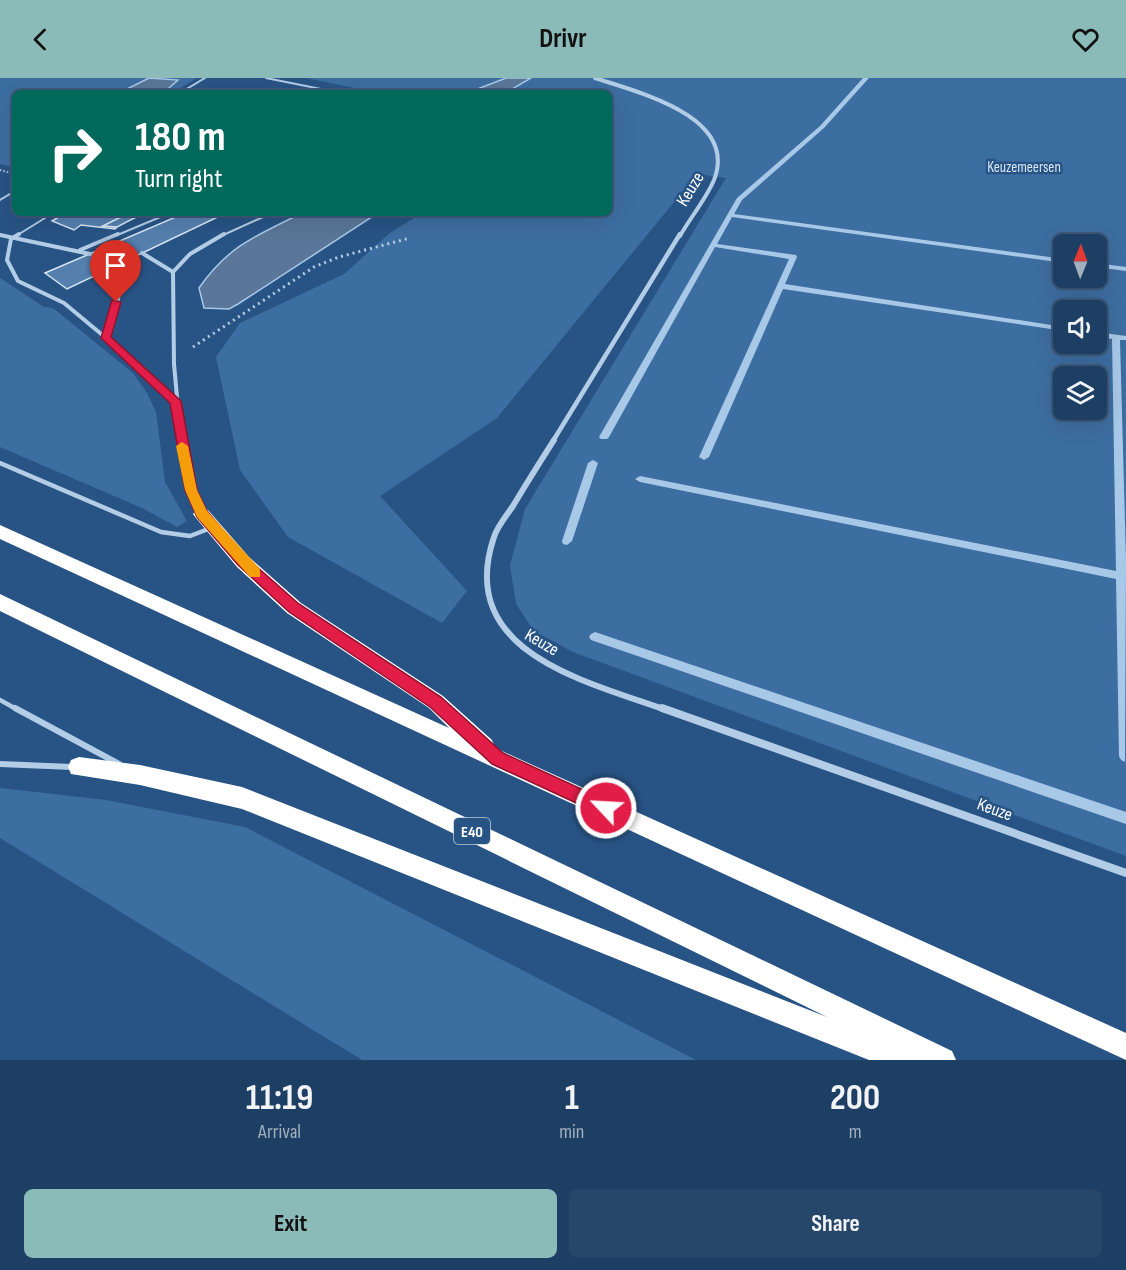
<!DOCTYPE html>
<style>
body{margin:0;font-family:"Sofia Sans Condensed",sans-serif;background:#26466a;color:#f1f3f6;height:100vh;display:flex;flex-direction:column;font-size:22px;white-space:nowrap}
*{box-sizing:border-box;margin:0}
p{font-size:20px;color:#a1afbf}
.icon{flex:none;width:33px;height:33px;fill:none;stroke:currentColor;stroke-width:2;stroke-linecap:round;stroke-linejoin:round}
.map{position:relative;height:982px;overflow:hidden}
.details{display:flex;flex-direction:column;background:#1e3f64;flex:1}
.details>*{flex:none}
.hud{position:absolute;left:12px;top:12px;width:600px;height:126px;border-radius:9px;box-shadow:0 6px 24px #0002,0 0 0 2px #3c5878;background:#00695c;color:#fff;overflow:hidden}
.needle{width:39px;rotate:1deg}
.buttons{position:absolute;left:1053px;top:156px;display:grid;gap:12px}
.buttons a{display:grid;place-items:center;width:54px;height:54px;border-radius:9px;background:#1e3f64;box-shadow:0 6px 24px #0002,0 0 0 2px #3c5878;font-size:30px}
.pin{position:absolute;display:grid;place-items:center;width:51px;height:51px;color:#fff;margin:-62px -26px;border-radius:50% 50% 50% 0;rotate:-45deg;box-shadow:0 0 6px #0007}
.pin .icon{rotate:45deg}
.me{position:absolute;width:66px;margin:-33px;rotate:295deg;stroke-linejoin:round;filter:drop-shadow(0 0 4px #0008)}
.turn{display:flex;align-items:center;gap:21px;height:126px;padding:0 24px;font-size:27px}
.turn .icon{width:78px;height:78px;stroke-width:2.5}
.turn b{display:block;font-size:42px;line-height:51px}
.eta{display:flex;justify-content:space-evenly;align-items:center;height:102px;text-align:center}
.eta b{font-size:36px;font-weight:700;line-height:42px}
.primary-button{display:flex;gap:12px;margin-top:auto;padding:12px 24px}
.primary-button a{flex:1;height:69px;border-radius:9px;background:#8bbbb9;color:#111;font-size:24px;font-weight:700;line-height:69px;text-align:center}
.primary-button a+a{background:#26466a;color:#f1f3f6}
header{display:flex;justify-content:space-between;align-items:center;height:78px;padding:0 24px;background:#8bbbb9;color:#111;font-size:27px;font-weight:700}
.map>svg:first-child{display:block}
</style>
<header><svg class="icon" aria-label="back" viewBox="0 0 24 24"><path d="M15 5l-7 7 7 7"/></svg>Drivr<svg class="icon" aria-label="heart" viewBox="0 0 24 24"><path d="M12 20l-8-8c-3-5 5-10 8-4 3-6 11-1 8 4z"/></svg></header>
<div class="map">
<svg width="1126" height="982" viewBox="0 0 1126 982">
<rect width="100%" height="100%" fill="#285485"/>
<g fill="#3d6ea1" fill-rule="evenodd">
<path d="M0,0H197L172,15H15V90L0,86Z"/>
<path d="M306,0H1126V778L573,574L534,553L516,526L510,487L525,431L726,100L697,96L497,340L380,418L467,513L442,545L288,459L240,392L216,279L240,245L344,196L390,155L422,135H609V15H378ZM1064,166H1096V200H1064ZM1064,232H1096V266H1064ZM1064,298H1096V332H1064Z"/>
<path d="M0,200L44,229L53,230L133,295L147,315L156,334L165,404L187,443L177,449L142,430L0,369Z"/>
<path d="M0,710L106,722L245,749L696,982H362L0,760Z"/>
</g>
<g fill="#5a7799" stroke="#a8c8e8" stroke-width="1.5">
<path d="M149,0L178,2L163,15H119Z"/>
<path d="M506,0H531L505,15H467Z"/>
<path d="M302,135H378L238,226L229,231L204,230L199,210C229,167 256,158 302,135Z"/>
</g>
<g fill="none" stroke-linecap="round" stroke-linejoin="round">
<g fill="#a8c8e8" fill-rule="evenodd">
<path d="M863,0H869L824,50L742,122L734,136L1064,181V185L732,139L717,166L796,177L797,179L785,206L1064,249V253L783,211L709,379L704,382L699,379L789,181L715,169L609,359L607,361H601L599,359L737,120L820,48Z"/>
<path d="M1096,185L1126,189V193L1096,189Z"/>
<path d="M1096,254L1126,258V262H1120L1126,482L1125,684L1121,682L1119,678L1116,501L640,404L635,401L640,398L1116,493L1112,261L1096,258Z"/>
<path d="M593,382L598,385L572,463L567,467L563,466L562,463L588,385Z"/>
<path d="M595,554L1126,734V746L591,562L589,559L591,556Z"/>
</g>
</g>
<g fill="#5580ae" stroke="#d6e6f6" stroke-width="1.5">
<path d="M66,135H129L103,148L117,149L115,151L81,147L74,152L52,143Z"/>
<path d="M129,135H144L117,149L103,148Z"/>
<path d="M185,135H226L67,211L45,195Z"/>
</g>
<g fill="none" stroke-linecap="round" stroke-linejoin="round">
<path stroke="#b3cde7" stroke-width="2" stroke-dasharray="1.5 2" stroke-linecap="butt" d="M0,92L11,95"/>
<path stroke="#b3cde7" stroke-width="3" stroke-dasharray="2 4" stroke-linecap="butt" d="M193,269L314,189L339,179L410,160"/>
<g stroke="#b3cde7" stroke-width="2">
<path d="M266,0L341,15"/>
<path d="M180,15L205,0"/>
<path d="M0,122L15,113"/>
<path d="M0,157L2,158"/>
<path d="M16,158L53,135"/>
<path d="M115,158L170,135"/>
<path d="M221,158L272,135"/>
</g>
<g stroke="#b3cde7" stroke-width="4">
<path d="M19,156L11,161L7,182L18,203L64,225L130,280L175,323"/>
<path d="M0,157L90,176"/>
<path d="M80,172L118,156"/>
<path d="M142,175L173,194"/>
<path d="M106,260C113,238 128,210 111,190"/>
<path d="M181,363L174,286L173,194L190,176L224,156"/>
</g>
<g stroke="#b3cde7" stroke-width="4.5">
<path d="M180,362L191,408L202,436"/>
<path d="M0,385L161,454L190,458L211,450"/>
<path d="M0,622L18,632"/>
</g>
<g stroke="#b3cde7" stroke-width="6">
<path d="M15,630L119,686"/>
<path d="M0,686L72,689"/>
</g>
<path stroke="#b3cde7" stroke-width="4" d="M595,0C637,14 739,38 714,102C706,121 690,140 680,158"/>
<path stroke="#b3cde7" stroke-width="4.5" d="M553,363L680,156"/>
<path stroke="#b3cde7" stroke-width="6" d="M554,362C540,384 526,406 513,428C506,438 497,449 494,459C455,574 585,603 666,632"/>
<path stroke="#b3cde7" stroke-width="8" d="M662,630L1126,795"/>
<g fill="#fff" fill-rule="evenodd">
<path d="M202,430L208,432L249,479L301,525L443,618L492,662L495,670L1126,955V982L0,461V447L449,650L429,630L287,535L237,489L196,440L193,436L196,432Z"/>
<path d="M0,516L952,973L956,982H869L242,731L140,707L71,696L68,689L71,682L79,679L140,687L242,709L827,939L0,533Z"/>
</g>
</g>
<path fill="#e11d48" stroke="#92132f" stroke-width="1.5" d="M112,222L121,224L111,259L181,323L197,412L207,433L247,480L299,526L441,619L503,675L612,725L614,730L612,736L606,739L600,736L492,686L430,629L289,534L238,487L197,439L185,412L170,325L101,260Z"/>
<path fill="#f59e0b" d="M182,364L188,368L197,412L207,433L260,491V499H250L197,439L185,412L176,368Z"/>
<g text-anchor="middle" stroke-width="5" stroke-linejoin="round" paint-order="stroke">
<g font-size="15" fill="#d6e6f6" stroke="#285485">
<text x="1024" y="94">Keuzemeersen</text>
</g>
<rect fill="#285485" stroke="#beccda" stroke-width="1.5" x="454" y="740" width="36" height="26" rx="4.5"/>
<g font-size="16" font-weight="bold" fill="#fff">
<text x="472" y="759">E40</text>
</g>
<g font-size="18" fill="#fff" stroke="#285485">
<text transform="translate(690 111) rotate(-59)" y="6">Keuze</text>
<text transform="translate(542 564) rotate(30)" y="6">Keuze</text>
<text transform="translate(995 731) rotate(20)" y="6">Keuze</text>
</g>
</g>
</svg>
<div class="buttons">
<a><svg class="needle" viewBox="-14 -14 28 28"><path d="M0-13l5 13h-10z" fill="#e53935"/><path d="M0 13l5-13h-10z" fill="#a1afbf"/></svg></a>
<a><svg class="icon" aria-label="sound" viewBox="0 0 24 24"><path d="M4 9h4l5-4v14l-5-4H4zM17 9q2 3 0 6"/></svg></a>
<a><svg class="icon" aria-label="layers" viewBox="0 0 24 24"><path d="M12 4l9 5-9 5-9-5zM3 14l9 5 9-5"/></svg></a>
</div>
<div class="pin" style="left:116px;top:224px;background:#d93025"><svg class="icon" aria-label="arrive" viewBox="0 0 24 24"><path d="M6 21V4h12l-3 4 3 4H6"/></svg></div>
<svg class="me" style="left:606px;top:730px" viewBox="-20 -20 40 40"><circle r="17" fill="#e11d48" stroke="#fff" stroke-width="3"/><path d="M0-11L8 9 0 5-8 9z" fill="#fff"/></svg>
<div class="hud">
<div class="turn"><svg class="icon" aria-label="right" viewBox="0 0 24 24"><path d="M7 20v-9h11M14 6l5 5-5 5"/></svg><div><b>180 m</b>Turn right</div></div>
</div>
</div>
<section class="details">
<div class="eta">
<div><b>11:19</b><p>Arrival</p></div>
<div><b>1</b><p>min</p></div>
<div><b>200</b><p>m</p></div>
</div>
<div class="primary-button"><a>Exit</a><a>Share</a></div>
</section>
